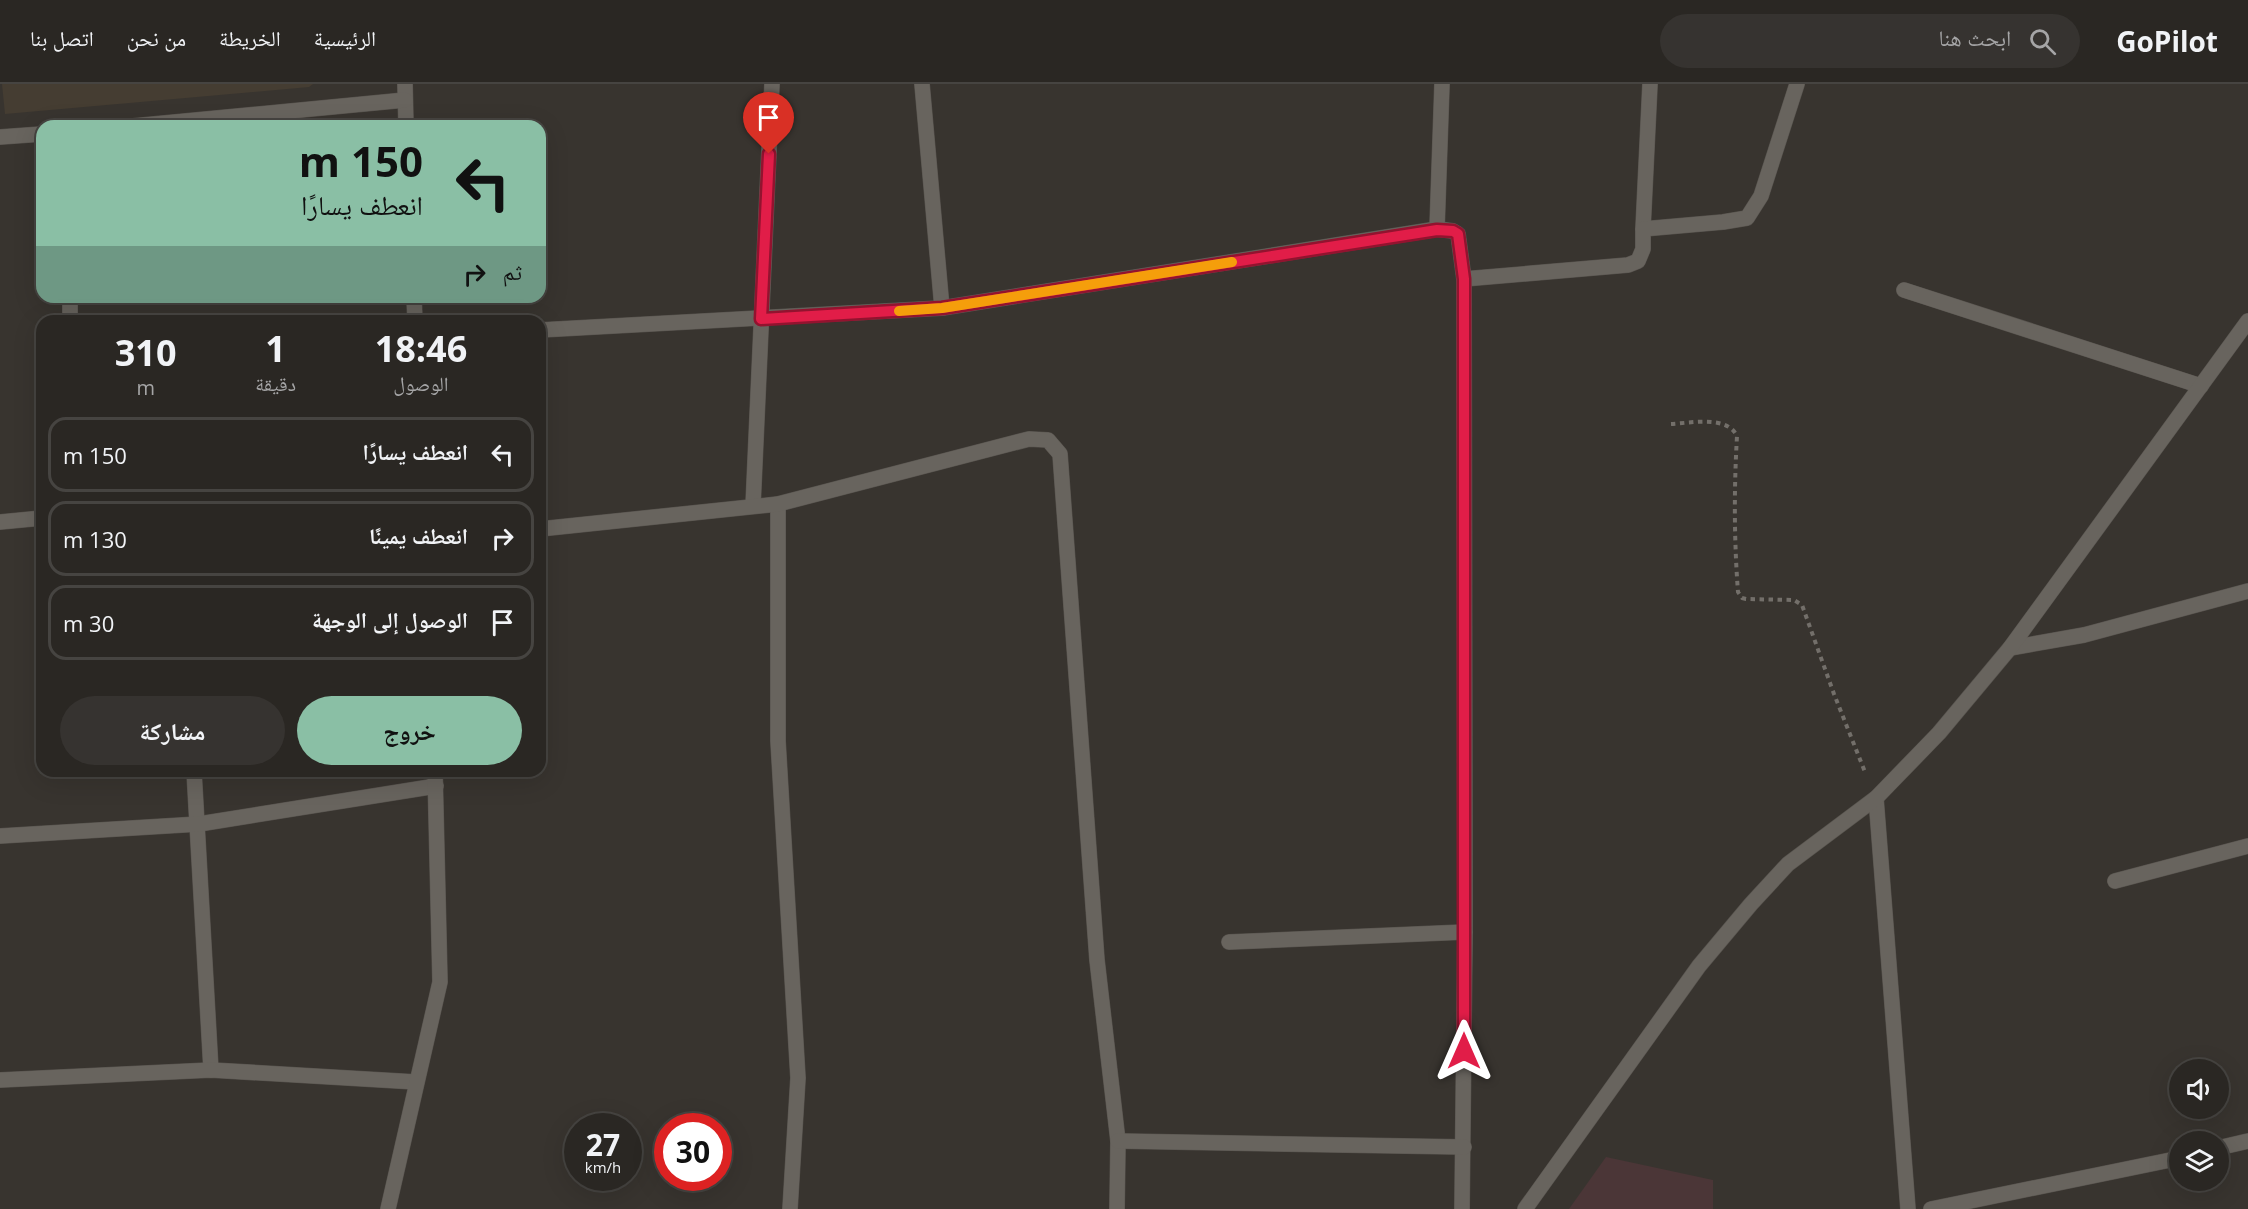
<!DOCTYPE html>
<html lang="ar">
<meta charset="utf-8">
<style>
body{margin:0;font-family:"Open Sans","Noto Naskh Arabic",sans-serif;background:#363330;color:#f1f3f6;direction:rtl;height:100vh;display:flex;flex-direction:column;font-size:22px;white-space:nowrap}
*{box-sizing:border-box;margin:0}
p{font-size:20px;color:#a5a5a6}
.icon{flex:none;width:33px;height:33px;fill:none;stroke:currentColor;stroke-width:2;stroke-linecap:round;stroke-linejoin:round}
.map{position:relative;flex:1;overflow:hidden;direction:ltr}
.details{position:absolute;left:36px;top:231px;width:510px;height:462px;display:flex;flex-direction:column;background:#2a2723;border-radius:18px;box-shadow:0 6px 24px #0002,0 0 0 2px #464441;direction:rtl}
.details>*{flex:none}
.guide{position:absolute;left:36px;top:36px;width:510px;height:183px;border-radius:18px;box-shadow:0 6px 24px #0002,0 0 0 2px #464441;direction:rtl;background:#8abfa5;color:#111;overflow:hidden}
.tools{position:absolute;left:2169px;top:975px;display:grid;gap:12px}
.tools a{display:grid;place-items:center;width:60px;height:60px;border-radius:50%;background:#2a2723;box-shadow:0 6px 24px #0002,0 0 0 2px #464441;font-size:30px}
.speed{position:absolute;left:564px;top:1029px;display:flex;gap:12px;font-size:30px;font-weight:700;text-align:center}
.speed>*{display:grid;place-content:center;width:78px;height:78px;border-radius:50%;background:#2a2723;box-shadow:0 6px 24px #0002,0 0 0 2px #464441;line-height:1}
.speed small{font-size:15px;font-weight:400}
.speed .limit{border:9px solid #d22;background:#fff;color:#111}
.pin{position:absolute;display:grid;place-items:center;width:51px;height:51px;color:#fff;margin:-62px -26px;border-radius:50% 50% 50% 0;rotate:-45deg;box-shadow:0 0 6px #0007}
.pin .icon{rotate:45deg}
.me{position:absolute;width:66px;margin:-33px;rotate:0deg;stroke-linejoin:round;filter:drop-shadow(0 0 4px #0008)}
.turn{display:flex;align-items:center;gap:21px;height:126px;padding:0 24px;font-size:27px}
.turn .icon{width:78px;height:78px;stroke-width:2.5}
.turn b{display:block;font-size:42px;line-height:51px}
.then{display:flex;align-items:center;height:57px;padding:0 24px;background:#0003;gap:12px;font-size:22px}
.eta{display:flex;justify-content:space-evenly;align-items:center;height:102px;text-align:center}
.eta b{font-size:36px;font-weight:700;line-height:42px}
.button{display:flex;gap:12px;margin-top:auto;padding:12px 24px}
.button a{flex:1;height:69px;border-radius:36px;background:#8abfa5;color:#111;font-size:24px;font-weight:700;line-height:69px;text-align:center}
.button a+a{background:#363330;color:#f1f3f6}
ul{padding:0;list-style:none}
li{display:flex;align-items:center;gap:18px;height:75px;margin:0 12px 9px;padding:0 12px;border:3px solid #464441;border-radius:18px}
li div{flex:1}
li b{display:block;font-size:22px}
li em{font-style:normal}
header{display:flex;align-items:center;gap:36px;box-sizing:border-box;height:84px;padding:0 30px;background:#2a2723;border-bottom:2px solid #464441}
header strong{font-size:28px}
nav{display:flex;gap:33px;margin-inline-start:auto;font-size:21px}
.search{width:420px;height:54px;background:#363330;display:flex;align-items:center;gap:15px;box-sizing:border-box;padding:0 21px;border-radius:33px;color:#a5a5a6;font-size:22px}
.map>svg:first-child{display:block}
</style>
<header>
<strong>GoPilot</strong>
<div class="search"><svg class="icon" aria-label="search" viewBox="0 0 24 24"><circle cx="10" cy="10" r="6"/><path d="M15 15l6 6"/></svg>ابحث هنا</div>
<nav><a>الرئيسية</a><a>الخريطة</a><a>من نحن</a><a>اتصل بنا</a></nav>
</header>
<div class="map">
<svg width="2248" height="1125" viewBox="0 0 2248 1125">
<rect width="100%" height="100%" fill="#38342f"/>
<path fill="#4b3637" d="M1606,1073L1713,1096V1125H1569Z"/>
<path fill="#453d32" d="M2,0H313L309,3L5,30Z"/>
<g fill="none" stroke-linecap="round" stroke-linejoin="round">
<g stroke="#57534e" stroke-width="16">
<g id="minor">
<path d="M405,0L406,42"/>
<path d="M922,0L942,224"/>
<path d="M1442,0L1437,145L1453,147L1458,150L1464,195L1465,848L1462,1125"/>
<path d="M133,42L405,16"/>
<path d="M0,53L42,50"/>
<path d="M1643,145L1650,0"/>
<path d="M1464,195L1628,181L1638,177L1643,165V145L1723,138L1747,134L1761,112L1797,0"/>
<path d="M1904,206L2201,302"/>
<path d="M70,213V237"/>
<path d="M414,213L415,237"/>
<path d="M540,246L942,224L1437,145"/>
<path d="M778,420V657L798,994L790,1125"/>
<path d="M753,422L772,0"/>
<path d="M0,438L42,434"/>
<path d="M540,445L778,420L1029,355L1048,356L1060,370L1097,876L1118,1057L1117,1125"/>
<path d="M2010,564L2084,551L2248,507"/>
<path d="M194,687L211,986"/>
<path d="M1876,714L1908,1125"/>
<path d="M0,752L199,740L436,702"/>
<path d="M2115,797L2248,762"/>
<path d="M1229,858L1465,848"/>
<path d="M0,996L211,986L416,998"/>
<path d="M1118,1057L1464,1063"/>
<path d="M2218,1064L2248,1057"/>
<path d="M388,1125L440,898L435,687"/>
<path d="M1525,1125L1699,882L1751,820L1788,780L1876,714L1939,649L2010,564L2248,237"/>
<path d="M1931,1125L2180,1074"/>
</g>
</g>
<path stroke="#736f6a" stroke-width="4" stroke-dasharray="4.5 4.5" stroke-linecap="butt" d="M1671,340C1691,339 1727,331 1737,352C1734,404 1734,455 1738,508L1742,514L1746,515L1794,516L1802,521L1834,610L1865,688"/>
<use href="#minor" stroke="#68645e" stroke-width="15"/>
</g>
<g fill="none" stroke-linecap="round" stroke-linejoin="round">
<g stroke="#92132f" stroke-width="15">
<path id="route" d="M769,70L761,235L942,224L1437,146L1453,147L1458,150L1464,195V967"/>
</g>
<use href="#route" stroke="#e11d48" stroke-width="10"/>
<path stroke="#f59e0b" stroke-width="10" d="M899,227L942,224L1232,178"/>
</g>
</svg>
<div class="tools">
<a><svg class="icon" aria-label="sound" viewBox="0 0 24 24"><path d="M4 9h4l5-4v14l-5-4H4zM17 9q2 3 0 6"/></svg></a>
<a><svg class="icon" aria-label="layers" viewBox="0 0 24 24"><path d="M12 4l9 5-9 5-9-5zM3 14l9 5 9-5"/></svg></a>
</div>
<div class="speed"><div>27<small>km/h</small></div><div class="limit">30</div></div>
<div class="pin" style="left:769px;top:70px;background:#d93025"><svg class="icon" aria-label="arrive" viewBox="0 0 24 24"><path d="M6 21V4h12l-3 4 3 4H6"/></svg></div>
<svg class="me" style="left:1464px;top:967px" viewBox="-20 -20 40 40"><path d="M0-17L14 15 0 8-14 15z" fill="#e11d48" stroke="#fff" stroke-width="4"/></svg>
<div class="guide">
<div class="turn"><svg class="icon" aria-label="left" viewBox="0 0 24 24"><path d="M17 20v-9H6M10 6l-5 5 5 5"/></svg><div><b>150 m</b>انعطف يسارًا</div></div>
<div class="then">ثم<svg class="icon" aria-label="right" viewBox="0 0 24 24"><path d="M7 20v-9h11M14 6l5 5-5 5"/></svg></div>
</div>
<section class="details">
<div class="eta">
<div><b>18:46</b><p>الوصول</p></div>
<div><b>1</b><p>دقيقة</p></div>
<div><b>310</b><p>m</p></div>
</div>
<ul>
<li><svg class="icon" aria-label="left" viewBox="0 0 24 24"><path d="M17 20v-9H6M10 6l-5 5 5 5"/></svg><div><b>انعطف يسارًا</b></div><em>150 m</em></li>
<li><svg class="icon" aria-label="right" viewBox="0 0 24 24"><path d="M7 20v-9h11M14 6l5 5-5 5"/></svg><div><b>انعطف يمينًا</b></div><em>130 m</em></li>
<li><svg class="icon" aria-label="arrive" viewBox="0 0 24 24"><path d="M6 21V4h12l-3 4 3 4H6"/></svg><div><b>الوصول إلى الوجهة</b></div><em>30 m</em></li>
</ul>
<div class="button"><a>خروج</a><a>مشاركة</a></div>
</section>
</div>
